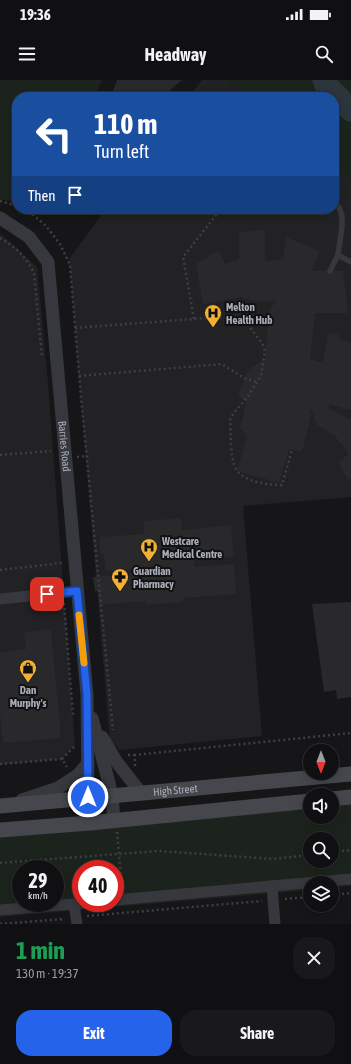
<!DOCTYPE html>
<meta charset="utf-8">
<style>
body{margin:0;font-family:"Asap Condensed",sans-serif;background:#19191b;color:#f1f3f6;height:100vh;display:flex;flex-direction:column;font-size:15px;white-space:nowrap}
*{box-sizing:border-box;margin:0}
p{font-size:13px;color:#9c9d9f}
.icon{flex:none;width:22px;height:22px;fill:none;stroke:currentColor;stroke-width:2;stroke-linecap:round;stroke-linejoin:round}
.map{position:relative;height:844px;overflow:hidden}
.panel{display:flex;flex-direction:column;background:#101012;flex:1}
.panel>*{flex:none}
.top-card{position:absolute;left:12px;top:12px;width:327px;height:122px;border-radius:16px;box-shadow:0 2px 10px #0003,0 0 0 1px #303032;background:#1a4fa0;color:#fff;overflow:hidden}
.needle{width:26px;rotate:180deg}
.fabs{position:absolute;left:303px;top:664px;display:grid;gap:8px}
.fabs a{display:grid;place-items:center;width:36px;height:36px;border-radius:50%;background:#101012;box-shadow:0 2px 10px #0003,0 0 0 1px #303032;font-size:20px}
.speed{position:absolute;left:12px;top:780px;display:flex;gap:8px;font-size:20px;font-weight:700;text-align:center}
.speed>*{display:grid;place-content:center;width:52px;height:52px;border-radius:50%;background:#101012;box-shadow:0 2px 10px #0003,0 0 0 1px #303032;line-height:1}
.speed small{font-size:10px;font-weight:400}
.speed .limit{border:6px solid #d22;background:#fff;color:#111}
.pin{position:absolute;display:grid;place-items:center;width:34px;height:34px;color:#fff;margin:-17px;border-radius:8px;box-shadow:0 2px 6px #0006}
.me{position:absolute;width:44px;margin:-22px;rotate:0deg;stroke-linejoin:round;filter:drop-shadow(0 0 3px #0008)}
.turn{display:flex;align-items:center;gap:14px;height:84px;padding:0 16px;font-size:18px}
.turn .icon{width:52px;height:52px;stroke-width:2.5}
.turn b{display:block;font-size:28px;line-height:34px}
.then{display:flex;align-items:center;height:38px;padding:0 16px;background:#0003;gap:8px;font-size:15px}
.round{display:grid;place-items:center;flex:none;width:42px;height:42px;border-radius:16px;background:#19191b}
.summary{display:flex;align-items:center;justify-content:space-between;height:68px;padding:0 16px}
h1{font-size:24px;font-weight:700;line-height:30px;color:#1e9e55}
.cta{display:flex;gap:8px;margin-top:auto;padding:8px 16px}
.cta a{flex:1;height:46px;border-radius:16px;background:#2563eb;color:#fff;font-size:16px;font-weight:700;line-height:46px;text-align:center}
.cta a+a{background:#19191b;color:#f1f3f6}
.status{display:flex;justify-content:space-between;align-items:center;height:28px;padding:0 20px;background:#101012;direction:ltr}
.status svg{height:11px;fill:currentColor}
header{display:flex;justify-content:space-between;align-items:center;height:52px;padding:0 16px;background:#101012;font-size:18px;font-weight:700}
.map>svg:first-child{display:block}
</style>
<div class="status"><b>19:36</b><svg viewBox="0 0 49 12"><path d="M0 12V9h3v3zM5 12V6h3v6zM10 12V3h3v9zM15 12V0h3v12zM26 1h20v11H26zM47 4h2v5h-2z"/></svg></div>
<header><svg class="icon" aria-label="menu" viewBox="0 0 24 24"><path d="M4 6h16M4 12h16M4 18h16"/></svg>Headway<svg class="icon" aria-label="search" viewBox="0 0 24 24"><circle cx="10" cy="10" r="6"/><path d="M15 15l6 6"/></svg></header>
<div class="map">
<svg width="351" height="844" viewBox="0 0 351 844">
<rect width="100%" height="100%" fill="#161618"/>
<g fill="#222225">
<path d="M202,0H225L246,17H189Z"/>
<path d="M334,85L349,97L351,105V417L243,426L262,656L120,670L110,661L69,179L106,129H334Z"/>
<path d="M0,153L37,187L48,303L75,665L62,679L0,685Z"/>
</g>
<g fill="#1c231d" fill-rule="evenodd">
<path d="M0,0H102L95,17H17V123L0,119Z"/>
<path d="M225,0H351V105L349,97L334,85V17H246Z"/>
<path d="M351,719V806L332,808V803H310V810L0,837V753L310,723V737H332V721ZM310,759H332V781H310ZM21,789H55V823H21ZM81,789H115V823H81Z"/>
</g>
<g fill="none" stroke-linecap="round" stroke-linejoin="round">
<path stroke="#2c353c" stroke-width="23" d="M324,0L326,5L351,30"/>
</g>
<g fill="#29292c">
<path d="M117,0H182L162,17H111Z"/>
<path d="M265,150V181L283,179L286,157L319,171L312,191H343L348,233H315L310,279L323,283L328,253L339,255L341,260L351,263V328L349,330L329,324V329L351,340V398L348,400L338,382L349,374L334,355L317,345L312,329L309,330L311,336L302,372L289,369L279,403L237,391L247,356L240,348L246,323L238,315L248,290L265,279L269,232L276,220L258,222L241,217L203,224L196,184L219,170L225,184L239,179V152Z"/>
<path d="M181,438L182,450L231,445L234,477L194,480L195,487L234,484L236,514L183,518V522L146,525V521L100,525L98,511H95L93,497L135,493L134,489L106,491L104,474H100V457L144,454V441Z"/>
<path d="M351,522V617L337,619L336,610L324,612L312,524Z"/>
<path d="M51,549L61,658L3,663L0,634V572L26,569L24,552Z"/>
</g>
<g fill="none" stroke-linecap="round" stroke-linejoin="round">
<g stroke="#3d3f44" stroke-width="2.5" stroke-dasharray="2 3" stroke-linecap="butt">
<path d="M0,121L17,126"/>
<path d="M24,129L31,133L46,146L60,164L70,185L81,317L113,650"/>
<path d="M0,158C16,167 26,177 34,193L42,277"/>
<path d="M194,239L183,177L221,129"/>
<path d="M75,248L234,236L248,245L262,263L265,271L261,296L248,316L233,334L230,340C231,352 230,376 235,387C241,402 268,405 282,405L292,370"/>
<path d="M79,296L222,284L244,298L257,302"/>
<path d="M0,375L51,371"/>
<path d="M77,377L86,376"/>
<path d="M0,490L62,483"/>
<path d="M64,523L73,635"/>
<path d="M128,675H135"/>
<path d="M62,679L75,666"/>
<path d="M0,684L62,679L67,687"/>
<path d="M135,686V675L351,653"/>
<path d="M117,752L122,809"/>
<path d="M332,772L351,770"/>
<path d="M0,783L159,771L273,779L310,775"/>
<path d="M332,815L351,813"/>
<path d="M285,819L310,817"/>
<path d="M87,836L262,821"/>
<path d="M0,844L64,839"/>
</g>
<g stroke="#37383d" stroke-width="5.5">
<path d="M338,175L351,182"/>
<path d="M330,191L338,175L342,147V136L339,127L334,122"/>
</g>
<g stroke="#37383d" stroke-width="11">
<path d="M0,519L77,511"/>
<path d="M272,806L275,844"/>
<path d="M115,820L351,799"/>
<path d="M74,824L77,844"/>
<path d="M0,830L85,823"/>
</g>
<g stroke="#37383d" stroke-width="13">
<path id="s1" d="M0,138L29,157L48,182L87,615L88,717L90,743"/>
<path d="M92,638L112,715L114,741"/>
<path d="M102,657L116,681L141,713"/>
<path d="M22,720L58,708L78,695L88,683"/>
</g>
<g stroke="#45474d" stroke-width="15">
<path d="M332,719L351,717"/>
<path id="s2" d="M0,726L351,694"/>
<path d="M0,750L90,743L310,721"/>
</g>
</g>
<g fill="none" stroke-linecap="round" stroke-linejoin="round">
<g stroke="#184099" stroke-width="10">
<path id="route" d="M47,514L77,511L87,615L88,717"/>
</g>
<use href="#route" stroke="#2563eb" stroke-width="7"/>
<path stroke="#f59e0b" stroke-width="7" d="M79,535L84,583"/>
</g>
<defs>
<g id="hospital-pin" transform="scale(0.9)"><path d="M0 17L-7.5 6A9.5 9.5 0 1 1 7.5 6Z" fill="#f2b134" stroke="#111113"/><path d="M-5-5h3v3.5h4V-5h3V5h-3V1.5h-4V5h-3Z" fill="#111"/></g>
<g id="pharmacy-pin" transform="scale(0.9)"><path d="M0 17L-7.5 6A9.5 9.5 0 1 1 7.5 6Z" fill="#f2b134" stroke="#111113"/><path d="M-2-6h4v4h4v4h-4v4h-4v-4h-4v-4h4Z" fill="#111"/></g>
<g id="shop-pin" transform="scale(0.9)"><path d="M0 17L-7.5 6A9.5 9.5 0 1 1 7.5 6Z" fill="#f2b134" stroke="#111113"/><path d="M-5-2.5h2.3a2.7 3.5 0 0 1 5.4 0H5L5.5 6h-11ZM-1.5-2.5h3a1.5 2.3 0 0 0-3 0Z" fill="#111"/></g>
</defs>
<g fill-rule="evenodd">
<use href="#hospital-pin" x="213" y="233"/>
<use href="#hospital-pin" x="149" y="467"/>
<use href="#pharmacy-pin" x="120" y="497"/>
<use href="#shop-pin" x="28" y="588"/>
</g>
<g text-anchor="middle" stroke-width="4" stroke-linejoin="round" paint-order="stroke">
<g font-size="11" font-weight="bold" fill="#a8adb8" stroke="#111113" text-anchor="start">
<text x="226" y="231">Melton<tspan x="226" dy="13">Health Hub</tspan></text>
<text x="162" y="465">Westcare<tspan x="162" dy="13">Medical Centre</tspan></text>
<text x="133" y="495">Guardian<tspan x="133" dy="13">Pharmacy</tspan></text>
<text x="28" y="614" text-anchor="middle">Dan<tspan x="28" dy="13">Murphy's</tspan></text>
</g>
<g font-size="11" fill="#a8adb8" stroke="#111113">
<text dy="4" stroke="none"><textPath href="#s1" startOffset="251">Barries Road</textPath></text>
<text dy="4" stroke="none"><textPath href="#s2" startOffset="176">High Street</textPath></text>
</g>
</g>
</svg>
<div class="fabs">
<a><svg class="needle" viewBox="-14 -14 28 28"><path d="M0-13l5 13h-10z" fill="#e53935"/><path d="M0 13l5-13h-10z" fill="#9c9d9f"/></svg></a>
<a><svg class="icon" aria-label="sound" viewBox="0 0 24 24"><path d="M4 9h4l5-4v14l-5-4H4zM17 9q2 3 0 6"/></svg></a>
<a><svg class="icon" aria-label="search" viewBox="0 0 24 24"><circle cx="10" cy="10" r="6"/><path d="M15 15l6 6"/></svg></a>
<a><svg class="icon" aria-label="layers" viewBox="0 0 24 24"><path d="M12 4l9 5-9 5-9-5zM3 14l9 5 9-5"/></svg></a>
</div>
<div class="speed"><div>29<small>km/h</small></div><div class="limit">40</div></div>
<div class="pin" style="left:47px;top:514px;background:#d93025"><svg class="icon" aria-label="arrive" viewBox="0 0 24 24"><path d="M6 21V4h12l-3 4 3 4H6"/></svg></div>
<svg class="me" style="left:88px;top:717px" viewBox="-20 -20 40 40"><circle r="17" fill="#2563eb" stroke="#fff" stroke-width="3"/><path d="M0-11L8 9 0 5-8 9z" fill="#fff"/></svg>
<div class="top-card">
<div class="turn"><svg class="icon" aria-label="left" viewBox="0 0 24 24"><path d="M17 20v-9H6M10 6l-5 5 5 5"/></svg><div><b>110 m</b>Turn left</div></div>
<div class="then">Then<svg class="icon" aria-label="arrive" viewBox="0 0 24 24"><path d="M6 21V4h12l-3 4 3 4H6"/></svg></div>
</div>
</div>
<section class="panel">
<div class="summary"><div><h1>1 min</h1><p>130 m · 19:37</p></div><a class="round"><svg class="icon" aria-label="close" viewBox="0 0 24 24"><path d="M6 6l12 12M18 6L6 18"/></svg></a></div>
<div class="cta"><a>Exit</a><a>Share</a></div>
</section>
